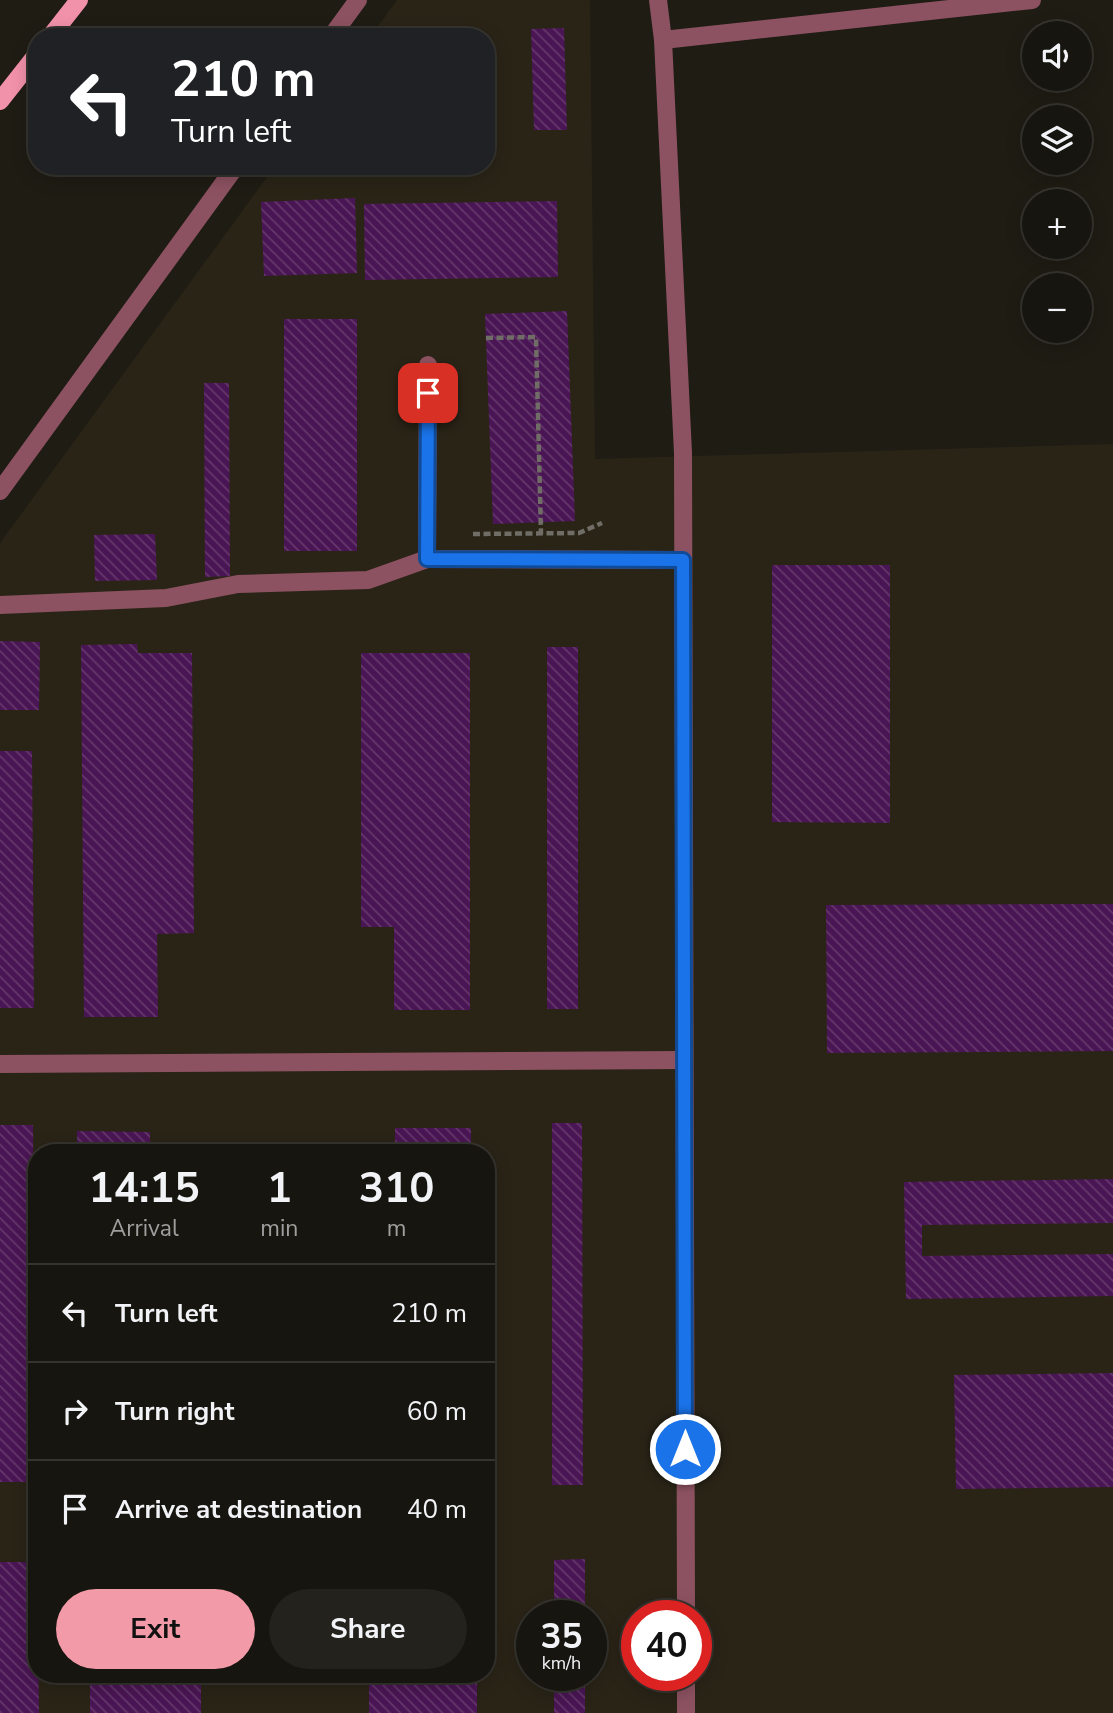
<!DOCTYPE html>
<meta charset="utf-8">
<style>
body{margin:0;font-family:"Nunito Sans",sans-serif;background:#24221d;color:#f1f3f6;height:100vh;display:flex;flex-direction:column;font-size:26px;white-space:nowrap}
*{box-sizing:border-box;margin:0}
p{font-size:23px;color:#9e9f9e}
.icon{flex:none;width:38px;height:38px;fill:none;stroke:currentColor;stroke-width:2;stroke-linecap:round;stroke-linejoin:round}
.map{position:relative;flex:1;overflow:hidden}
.drawer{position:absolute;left:28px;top:1144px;width:467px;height:539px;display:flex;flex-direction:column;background:#17150f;border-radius:28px;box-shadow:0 4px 18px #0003,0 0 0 2px #36342f}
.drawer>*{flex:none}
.hud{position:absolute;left:28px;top:28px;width:467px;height:147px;border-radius:28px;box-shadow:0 4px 18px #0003,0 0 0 2px #36342f;background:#202124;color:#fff;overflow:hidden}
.fabs{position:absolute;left:1022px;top:21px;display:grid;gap:14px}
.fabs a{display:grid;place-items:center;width:70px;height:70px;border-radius:50%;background:#17150f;box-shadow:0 4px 18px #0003,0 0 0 2px #36342f;font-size:35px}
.speed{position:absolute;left:516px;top:1600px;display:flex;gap:14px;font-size:35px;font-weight:700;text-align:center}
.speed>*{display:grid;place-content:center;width:91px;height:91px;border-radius:50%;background:#17150f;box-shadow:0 4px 18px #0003,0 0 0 2px #36342f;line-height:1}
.speed small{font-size:18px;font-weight:400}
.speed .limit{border:10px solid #d22;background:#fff;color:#111}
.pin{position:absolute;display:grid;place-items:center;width:60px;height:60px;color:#fff;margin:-30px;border-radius:14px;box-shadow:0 4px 10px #0006}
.me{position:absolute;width:77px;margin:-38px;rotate:0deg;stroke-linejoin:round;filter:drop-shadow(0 0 5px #0008)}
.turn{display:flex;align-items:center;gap:24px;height:147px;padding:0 28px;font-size:32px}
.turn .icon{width:91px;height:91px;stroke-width:2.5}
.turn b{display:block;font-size:49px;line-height:60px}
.eta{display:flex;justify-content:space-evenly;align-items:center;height:119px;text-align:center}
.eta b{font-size:42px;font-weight:700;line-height:49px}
.action{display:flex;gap:14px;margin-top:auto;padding:14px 28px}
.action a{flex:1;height:80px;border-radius:42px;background:#f39aa8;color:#111;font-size:28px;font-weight:700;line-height:80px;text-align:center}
.action a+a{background:#24221d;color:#f1f3f6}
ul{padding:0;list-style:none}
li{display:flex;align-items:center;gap:21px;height:98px;padding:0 28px;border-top:2px solid #36342f}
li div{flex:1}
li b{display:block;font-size:26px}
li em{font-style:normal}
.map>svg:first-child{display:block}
</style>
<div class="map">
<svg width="1113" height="1713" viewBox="0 0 1113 1713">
<defs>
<pattern id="building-back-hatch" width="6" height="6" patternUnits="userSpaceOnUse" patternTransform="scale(1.75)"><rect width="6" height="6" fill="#4a1554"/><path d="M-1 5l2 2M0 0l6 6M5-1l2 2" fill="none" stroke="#64376c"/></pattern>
</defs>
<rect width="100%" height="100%" fill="#1f1c14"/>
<path fill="#2a2417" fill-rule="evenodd" d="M397,0H590L595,459L1113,444V1713H0V543L275,166H486V37H370ZM37,1153H486V1675H37ZM532,1615H592V1675H532ZM637,1615H696V1675H637Z"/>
<g fill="url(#building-back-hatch)">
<path d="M564,28L567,130H534L531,29Z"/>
<path d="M355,198L357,273L264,276L261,202Z"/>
<path d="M557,201L558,277L365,280L364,204Z"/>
<path d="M567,311L575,521L493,524L485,314Z"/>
<rect x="284" y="319" width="73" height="232"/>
<path d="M204,383H229L230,576L205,577Z"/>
<path d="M155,534L157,580L95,581L94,535Z"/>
<path d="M772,565H890V823L772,822Z"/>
<path d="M0,641L40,642L39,710H0Z"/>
<path d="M137,644L138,653H192L194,933L157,934L158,1017H84L81,645Z"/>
<rect x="547" y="647" width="31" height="362"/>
<path d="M361,653H470V1010H394V927H361Z"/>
<path d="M0,751H32L34,1008H0Z"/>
<path d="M1113,904V1051L827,1053L826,905Z"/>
<path d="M552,1123H582L583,1485H552Z"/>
<path d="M0,1125H33L35,1482H0Z"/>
<rect x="395" y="1128" width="76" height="25"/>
<path d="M77,1131L150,1132V1153H77Z"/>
<path d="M1113,1179V1223L922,1225V1256L1113,1254V1296L906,1299L904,1182Z"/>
<path d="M1113,1373V1487L956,1489L954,1375Z"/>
<path d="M585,1559V1615H554V1560Z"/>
<path d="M0,1562H37L39,1713H0Z"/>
<rect x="90" y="1675" width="111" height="38"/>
<rect x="369" y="1675" width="108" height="38"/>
<rect x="554" y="1675" width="31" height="38"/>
</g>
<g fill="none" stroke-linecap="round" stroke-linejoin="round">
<g stroke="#706d66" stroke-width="4.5" stroke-dasharray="7 3.5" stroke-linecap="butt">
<path d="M486,338L536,337L541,534"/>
<path d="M473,534L579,533L602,523"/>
</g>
<g stroke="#8d5261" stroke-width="18">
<path d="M658,0L663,40L683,453L686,1615"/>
<path d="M331,37L358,0"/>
<path d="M663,40L1032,0"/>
<path d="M428,365L427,559L683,560"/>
<path d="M0,491L236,166"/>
<path d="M0,605L166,598L238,584L368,580L427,559"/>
<path d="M0,1064L684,1060"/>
<path d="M686,1675V1713"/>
</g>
<g stroke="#f291aa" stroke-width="18">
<path d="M50,37L79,0"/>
<path d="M0,101L37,54"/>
</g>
</g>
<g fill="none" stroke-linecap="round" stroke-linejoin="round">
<g stroke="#114b97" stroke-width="18">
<path id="route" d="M428,393L427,559L683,560L685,1449"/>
</g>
<use href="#route" stroke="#1a73e8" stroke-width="12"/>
</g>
</svg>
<div class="fabs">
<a><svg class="icon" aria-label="sound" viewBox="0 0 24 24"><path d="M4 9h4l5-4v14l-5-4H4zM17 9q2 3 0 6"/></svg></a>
<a><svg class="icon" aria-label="layers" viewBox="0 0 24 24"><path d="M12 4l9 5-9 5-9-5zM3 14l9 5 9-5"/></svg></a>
<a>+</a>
<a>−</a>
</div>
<div class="speed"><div>35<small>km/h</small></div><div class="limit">40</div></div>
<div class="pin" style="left:428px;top:393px;background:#d93025"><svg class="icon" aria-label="arrive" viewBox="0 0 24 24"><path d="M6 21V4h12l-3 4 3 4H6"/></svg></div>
<svg class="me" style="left:685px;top:1449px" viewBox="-20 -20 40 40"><circle r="17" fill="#1a73e8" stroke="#fff" stroke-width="3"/><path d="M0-11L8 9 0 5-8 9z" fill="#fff"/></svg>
<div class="hud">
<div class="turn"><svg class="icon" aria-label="left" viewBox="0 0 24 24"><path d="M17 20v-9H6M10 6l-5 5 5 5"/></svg><div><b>210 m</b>Turn left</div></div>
</div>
<section class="drawer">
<div class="eta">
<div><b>14:15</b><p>Arrival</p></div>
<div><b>1</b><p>min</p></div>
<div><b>310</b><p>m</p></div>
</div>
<ul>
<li><svg class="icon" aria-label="left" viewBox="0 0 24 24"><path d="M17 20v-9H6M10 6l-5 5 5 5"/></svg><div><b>Turn left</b></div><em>210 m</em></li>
<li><svg class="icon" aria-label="right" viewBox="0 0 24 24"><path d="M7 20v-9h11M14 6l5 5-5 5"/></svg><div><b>Turn right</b></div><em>60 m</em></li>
<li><svg class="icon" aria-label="arrive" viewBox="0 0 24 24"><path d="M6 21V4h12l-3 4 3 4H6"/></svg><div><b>Arrive at destination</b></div><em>40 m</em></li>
</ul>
<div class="action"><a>Exit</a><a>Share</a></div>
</section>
</div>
